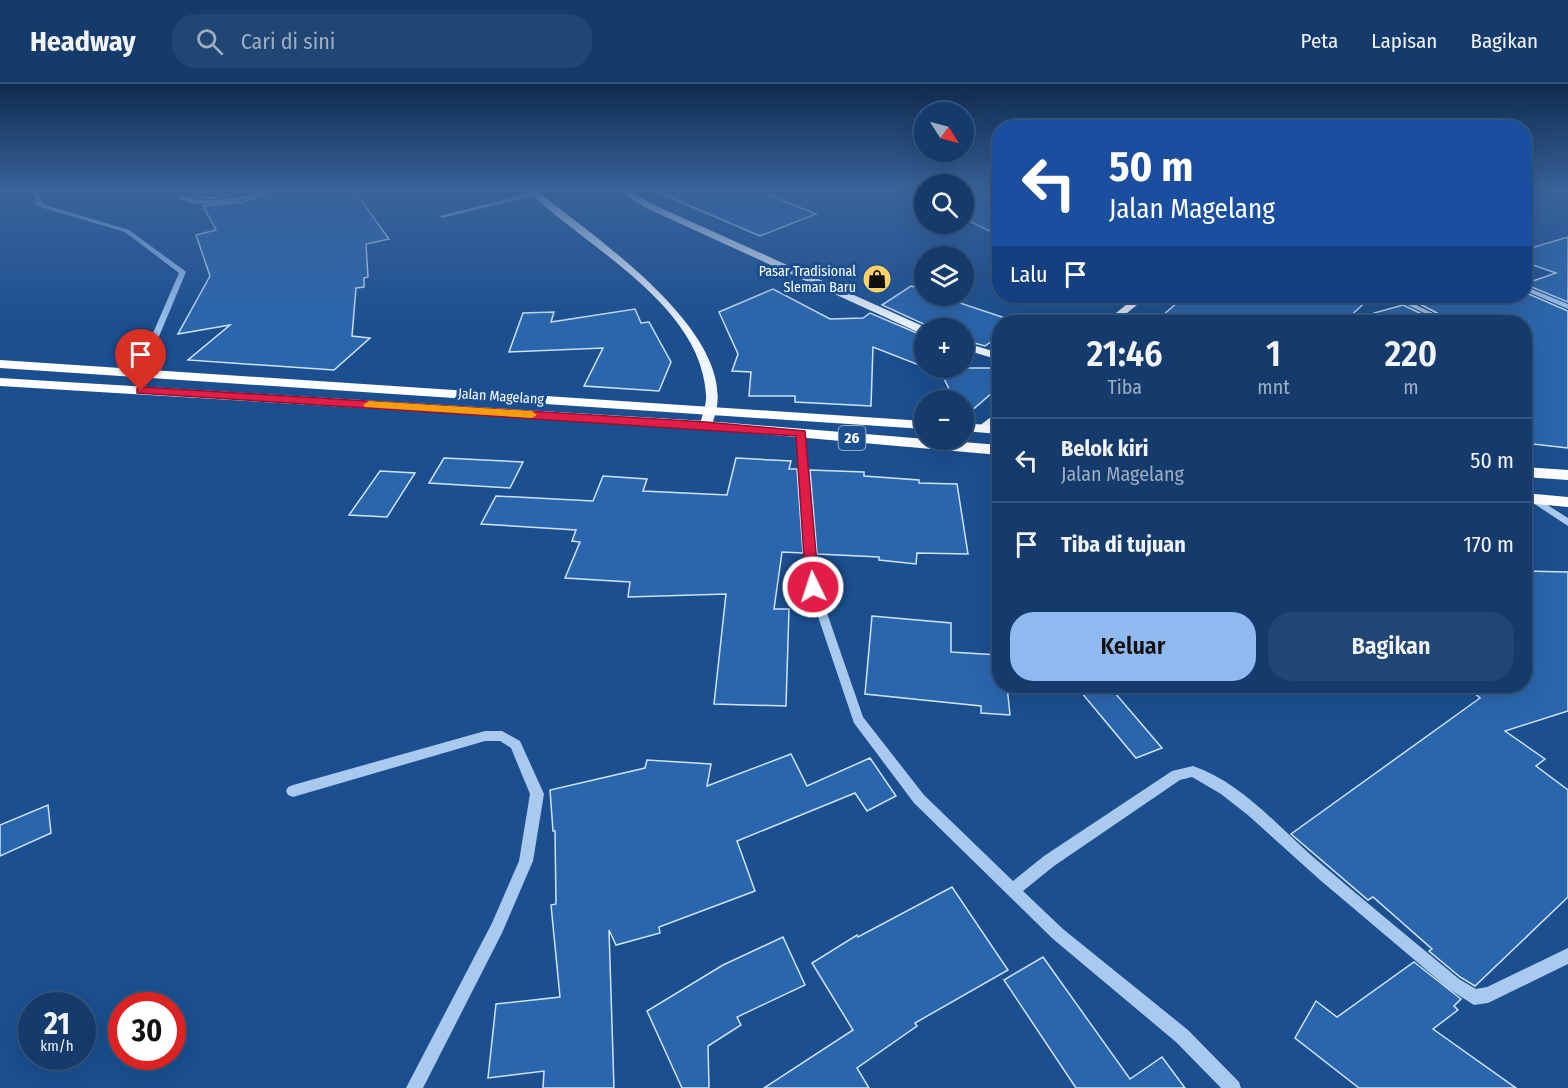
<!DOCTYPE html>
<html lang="id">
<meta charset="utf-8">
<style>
body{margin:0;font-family:"Fira Sans Condensed",sans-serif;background:#214673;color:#f1f3f6;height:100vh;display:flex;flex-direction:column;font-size:22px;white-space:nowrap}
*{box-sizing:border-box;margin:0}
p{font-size:20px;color:#9dadc1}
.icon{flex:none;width:33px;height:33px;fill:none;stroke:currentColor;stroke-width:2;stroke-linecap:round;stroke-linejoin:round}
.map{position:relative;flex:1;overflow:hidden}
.side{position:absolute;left:992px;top:231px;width:540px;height:378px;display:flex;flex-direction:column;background:#143b6b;border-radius:24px;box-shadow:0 6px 24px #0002,0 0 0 2px #33557e}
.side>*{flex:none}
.banner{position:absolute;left:992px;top:36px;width:540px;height:183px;border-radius:24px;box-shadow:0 6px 24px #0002,0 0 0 2px #33557e;background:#1a4fa0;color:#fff;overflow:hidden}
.needle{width:39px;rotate:126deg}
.tools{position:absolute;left:914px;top:18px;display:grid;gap:12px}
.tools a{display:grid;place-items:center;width:60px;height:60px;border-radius:50%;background:#143b6b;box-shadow:0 6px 24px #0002,0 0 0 2px #33557e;font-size:30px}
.speed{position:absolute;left:18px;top:908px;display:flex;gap:12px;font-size:30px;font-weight:700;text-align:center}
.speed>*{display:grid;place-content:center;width:78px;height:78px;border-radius:50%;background:#143b6b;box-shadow:0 6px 24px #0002,0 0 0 2px #33557e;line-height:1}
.speed small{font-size:15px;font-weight:400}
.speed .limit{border:9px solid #d22;background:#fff;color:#111}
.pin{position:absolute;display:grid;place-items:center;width:51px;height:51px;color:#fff;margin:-62px -26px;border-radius:50% 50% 50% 0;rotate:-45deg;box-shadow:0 0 6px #0007}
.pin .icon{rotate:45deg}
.me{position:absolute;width:66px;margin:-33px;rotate:356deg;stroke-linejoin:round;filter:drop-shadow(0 0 4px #0008)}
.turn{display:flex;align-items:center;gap:21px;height:126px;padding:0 18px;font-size:27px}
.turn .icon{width:78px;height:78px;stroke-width:2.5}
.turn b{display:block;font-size:42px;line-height:51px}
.then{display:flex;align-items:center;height:57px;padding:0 18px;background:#0003;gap:12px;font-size:22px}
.eta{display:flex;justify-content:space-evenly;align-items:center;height:102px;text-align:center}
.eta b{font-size:36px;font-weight:600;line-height:42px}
.action{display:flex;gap:12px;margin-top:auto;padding:12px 18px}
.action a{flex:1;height:69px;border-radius:24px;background:#90b9f0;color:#111;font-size:24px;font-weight:600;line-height:69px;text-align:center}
.action a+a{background:#214673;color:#f1f3f6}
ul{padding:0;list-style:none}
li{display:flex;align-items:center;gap:18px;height:84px;padding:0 18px;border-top:2px solid #33557e}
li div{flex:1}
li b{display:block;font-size:22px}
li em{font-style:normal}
header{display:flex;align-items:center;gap:36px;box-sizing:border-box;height:84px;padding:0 30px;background:#143b6b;border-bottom:2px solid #33557e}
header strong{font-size:28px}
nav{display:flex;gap:33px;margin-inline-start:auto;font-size:21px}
.search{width:420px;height:54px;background:#214673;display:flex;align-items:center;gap:15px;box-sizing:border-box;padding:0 21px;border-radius:24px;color:#9dadc1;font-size:22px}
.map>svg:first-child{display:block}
</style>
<header>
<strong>Headway</strong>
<div class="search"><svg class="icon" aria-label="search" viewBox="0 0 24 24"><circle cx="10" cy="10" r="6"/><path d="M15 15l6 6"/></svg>Cari di sini</div>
<nav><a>Peta</a><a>Lapisan</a><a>Bagikan</a></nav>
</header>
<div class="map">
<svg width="1568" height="1004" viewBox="0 0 1568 1004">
<rect width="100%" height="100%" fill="#1b4f8f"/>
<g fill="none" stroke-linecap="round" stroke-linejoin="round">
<path fill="#9cc4f0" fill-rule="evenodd" d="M33,105H39L42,120L129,146L185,187L186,188L150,274L143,272L179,189L125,148L37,122Z"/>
</g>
<g fill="#2a66ad" stroke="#cfe3fa" stroke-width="1.5">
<path d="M195,105H257L213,114L199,113Z"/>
<path d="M281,105H353L389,155L366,160L368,193L364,194V203L356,204L352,252L370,254L334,286L188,276L230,241L178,250L210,192L196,151L216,146L203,122L242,118Z"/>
<path d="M650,105H754L816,130L760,152Z"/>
<path d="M963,105H980L993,113L998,151L963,134Z"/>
<path d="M1568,153V218L1524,200L1556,189L1524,178V166Z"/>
<path d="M911,202L924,206V212H939L1017,238H999V252L985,262L963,256V244H929L928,242L882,221Z"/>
<path d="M773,205L830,235L863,234L870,229L924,252V283L873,263L871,322L795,318V312H749L751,288L732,287L738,270L719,228Z"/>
<path d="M1524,208L1568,227V364L1524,359V238H1454L1416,218L1450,212L1468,220L1492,212H1524Z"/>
<path d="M1185,212H1372L1344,238H1155Z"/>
<path d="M1403,221L1439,238H1375L1374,229Z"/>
<path d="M635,225L641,239L649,238L671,278L659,307L584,302L603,264L509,268L523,229L554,228L551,238Z"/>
<path d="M926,284H999V303L963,334V316H954L942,290Z"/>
<path d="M444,374L523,378L510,404L429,399Z"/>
<path d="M736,374L791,377L789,385H797L803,469L782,468L774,525H789L786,622L714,620L726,510L628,513L630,498L565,494L580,458L572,457L576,446L481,440L496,412L593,417L603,392L647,395L643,407L727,411Z"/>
<path d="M810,386L864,388V392L919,396V399L957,400L968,470L917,469L916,480L879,476V473L817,470Z"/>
<path d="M380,387L415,389L387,433L349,431Z"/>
<path d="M1524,487L1568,488V627L1505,647L1545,675L1536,682L1568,706V813L1475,902L1460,893L1429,867L1432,865L1373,813L1368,816L1291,750L1480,614L1466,602H1524Z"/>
<path d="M872,532L951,539V568L999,571V602H1007L1010,631L981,629V622L865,610Z"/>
<path d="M1076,602H1109L1162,664L1136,674Z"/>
<path d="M791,670L807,702L870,674L896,712L867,727L855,709L737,757L755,807L659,843L660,849L616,861L609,846L614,1004H543L544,987L488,994L496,920L560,913L551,821L556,820L555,747H553L550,706L645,684L647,676L711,680L707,702Z"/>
<path d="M48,721L51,749L0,772V741Z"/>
<path d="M952,803L1008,886L915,939L917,942L857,984L869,1004H764L853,946L812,879L857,851L858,853Z"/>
<path d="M783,853L805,901L737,933L741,941L708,962L709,1004H682L647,927L723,881Z"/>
<path d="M1043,873L1130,995L1162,973L1185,1004H1076L1004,896Z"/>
<path d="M1414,878L1461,915L1454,922L1458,926L1433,945L1516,1004H1359L1295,954L1316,917L1337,933Z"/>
</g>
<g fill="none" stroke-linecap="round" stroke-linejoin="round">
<g fill="#a9c9ee" fill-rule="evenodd">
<path d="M267,105H279C255,115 199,128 177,113L180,111C209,122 238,113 267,105Z"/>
<path d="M982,105H990L999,110V114Z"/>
<path d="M535,108L537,109V111L442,134L439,132Z"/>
<path d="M1524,202L1568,220V225L1524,206Z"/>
<path d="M1389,212H1397L1452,238H1443Z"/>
<path d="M801,346L805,349L818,503L863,633L924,711L1013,797L1044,772L1172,687L1193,682C1240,698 1276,740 1312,772C1361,814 1410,854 1459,895L1476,905L1487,903L1568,864V880L1488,919L1474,921L1449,905L1320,796L1249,732L1221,710L1192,693L1180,696L1054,782L1023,807L1063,845L1188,946L1239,998L1241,1004H1221L1176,958L1053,855L914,719L854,639L808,503L797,349Z"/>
<path d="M1533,412L1568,434V442L1530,417L1528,415L1530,413Z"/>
<path d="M485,647H502L520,657L544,710L533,777L502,849L423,1004H406L492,839L519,777L530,710L511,664L500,657H485L293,713L288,711L286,707L288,703L293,701Z"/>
</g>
<g fill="#f0f6ff" fill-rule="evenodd">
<path d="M526,105H535C590,151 755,257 710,344H702L700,341C702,331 707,320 706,310C700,218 584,163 526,105Z"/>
<path d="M616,105H626L652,120L927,244H924V250L920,249L646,124Z"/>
<path d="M1137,212H1148L1116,238H1105Z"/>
<path d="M963,258L999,269V276L963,265Z"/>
<path d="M999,327V337L987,348H979V342Z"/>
</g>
<g fill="#fff" fill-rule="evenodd">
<path d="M0,276L924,337V345L0,284Z"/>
<path d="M0,294L706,337L999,361V371L706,345L0,302Z"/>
<path d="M963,339L999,342V350L963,347Z"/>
<path d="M1524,383L1568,386V396L1524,393Z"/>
<path d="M1524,409L1568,413V423L1524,419Z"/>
</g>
</g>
<linearGradient id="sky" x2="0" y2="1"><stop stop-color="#0f2b4f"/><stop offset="0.43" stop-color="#39639b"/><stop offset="1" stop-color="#39639b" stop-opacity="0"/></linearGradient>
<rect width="1568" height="246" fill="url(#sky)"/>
<path fill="#e11d48" stroke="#92132f" stroke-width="1.5" d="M141,303L706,338L805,347L819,503L813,508L806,503L796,352L137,309V304Z"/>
<path fill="#f59e0b" d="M369,317L532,327L537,331L532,334L365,323L363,321Z"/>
<defs>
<g id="shop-disc" transform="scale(1.5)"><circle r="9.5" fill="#ffd166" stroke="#1b4f8f"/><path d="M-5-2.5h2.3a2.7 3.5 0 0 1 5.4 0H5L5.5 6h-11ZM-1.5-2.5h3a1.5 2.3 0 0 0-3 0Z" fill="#111"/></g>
</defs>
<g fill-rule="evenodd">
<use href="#shop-disc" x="877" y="195"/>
</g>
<g text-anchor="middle" stroke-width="6" stroke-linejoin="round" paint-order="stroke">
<g font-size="14" fill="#fff" stroke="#1b4f8f" text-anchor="end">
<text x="856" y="192">Pasar Tradisional<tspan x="856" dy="16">Sleman Baru</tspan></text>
</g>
<g font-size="14" fill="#fff" stroke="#1b4f8f">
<text transform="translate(501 312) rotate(4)" y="5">Jalan Magelang</text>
</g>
<rect fill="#1b4f8f" stroke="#bbcadd" stroke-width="1.5" x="838.5" y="342" width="27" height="24" rx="4.5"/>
<g font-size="15" font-weight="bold" fill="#fff">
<text x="852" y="359">26</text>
</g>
</g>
</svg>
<div class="tools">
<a><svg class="needle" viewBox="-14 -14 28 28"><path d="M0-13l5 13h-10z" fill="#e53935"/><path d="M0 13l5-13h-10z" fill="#9dadc1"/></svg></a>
<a><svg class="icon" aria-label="search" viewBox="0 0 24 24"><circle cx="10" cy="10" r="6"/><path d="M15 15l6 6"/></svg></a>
<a><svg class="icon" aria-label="layers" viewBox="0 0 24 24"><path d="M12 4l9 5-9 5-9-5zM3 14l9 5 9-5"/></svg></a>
<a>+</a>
<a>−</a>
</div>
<div class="speed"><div>21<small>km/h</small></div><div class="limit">30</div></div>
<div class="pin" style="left:141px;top:307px;background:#d93025"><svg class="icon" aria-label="arrive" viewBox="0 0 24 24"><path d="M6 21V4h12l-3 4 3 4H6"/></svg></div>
<svg class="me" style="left:813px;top:503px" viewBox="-20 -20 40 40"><circle r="17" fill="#e11d48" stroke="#fff" stroke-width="3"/><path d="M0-11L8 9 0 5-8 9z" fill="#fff"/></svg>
<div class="banner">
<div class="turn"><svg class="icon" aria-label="left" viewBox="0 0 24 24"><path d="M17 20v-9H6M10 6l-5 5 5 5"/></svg><div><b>50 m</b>Jalan Magelang</div></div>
<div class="then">Lalu<svg class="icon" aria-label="arrive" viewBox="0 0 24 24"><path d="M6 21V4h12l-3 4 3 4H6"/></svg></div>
</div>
<section class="side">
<div class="eta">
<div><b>21:46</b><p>Tiba</p></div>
<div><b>1</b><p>mnt</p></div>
<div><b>220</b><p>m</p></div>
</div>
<ul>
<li><svg class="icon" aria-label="left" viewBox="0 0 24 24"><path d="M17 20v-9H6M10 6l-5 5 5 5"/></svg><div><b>Belok kiri</b><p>Jalan Magelang</p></div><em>50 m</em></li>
<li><svg class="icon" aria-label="arrive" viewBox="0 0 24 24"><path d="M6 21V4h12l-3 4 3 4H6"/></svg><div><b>Tiba di tujuan</b></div><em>170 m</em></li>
</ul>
<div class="action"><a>Keluar</a><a>Bagikan</a></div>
</section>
</div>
